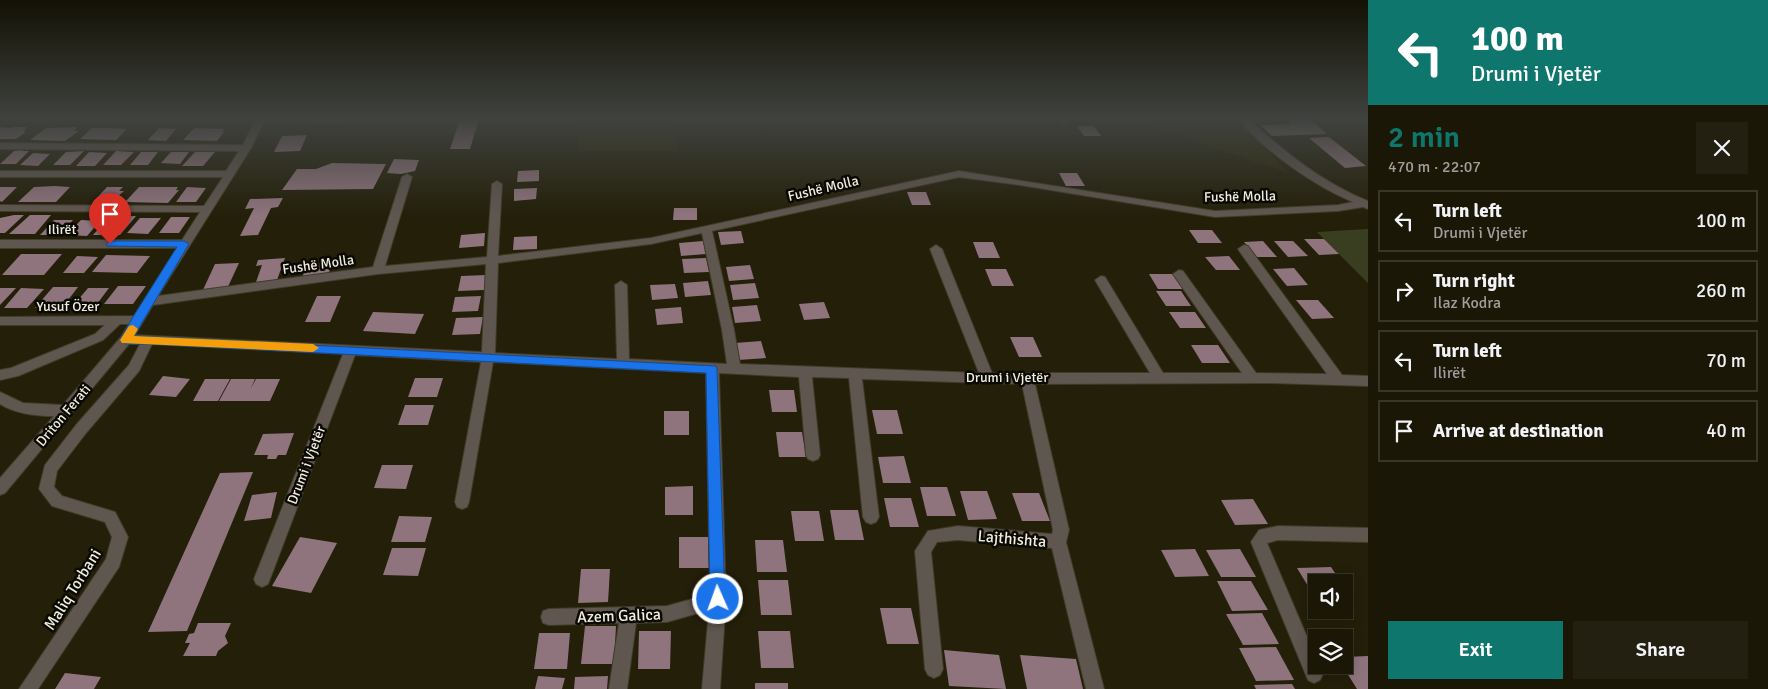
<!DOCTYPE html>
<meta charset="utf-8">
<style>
body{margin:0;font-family:Signika,sans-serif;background:#232011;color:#f1f3f6;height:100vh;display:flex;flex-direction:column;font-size:19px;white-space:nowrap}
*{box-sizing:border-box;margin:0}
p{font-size:16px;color:#9f9f9b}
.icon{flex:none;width:28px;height:28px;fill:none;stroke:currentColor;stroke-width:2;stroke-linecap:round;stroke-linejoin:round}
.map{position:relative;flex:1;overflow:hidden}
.panel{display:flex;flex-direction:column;background:#1a1707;width:400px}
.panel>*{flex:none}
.banner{background:#0f766e;color:#fff;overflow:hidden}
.buttons{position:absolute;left:1308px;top:574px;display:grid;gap:10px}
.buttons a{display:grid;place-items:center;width:45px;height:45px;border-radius:0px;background:#1a1707;box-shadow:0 2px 12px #0003,0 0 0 1px #383628;font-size:25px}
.pin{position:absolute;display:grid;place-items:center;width:42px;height:42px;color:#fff;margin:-51px -21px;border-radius:50% 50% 50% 0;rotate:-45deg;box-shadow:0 0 5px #0007}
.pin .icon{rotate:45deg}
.me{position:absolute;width:55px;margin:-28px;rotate:358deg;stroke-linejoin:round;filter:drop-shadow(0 0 4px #0008)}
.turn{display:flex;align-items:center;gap:18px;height:105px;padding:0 20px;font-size:22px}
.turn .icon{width:65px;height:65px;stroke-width:2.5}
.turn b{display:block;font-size:35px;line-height:42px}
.round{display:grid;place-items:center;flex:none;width:52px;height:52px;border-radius:0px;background:#232011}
.head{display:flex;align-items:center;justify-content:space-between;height:85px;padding:0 20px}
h1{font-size:30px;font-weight:600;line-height:38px;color:#0f766e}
.action{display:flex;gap:10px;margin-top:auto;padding:10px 20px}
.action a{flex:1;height:58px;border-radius:0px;background:#0f766e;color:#fff;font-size:20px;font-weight:600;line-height:58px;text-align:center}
.action a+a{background:#232011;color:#f1f3f6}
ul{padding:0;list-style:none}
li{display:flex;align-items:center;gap:15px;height:62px;margin:0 10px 8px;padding:0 10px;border:2px solid #383628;border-radius:0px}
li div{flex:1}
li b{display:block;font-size:19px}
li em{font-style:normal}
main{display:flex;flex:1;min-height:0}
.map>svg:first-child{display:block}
</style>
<main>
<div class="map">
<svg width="1368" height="689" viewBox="0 0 1368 689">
<rect width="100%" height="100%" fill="#231f09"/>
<g fill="#2c2708">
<path d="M574,119H673L678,151H579Z"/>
<path d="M1129,119H1236L1289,173Z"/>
</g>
<path fill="#393e21" d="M1368,229V283L1317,232Z"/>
<g fill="#8f747d">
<path d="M312,119H375V121L310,123Z"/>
<path d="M460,119H479L470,149H450Z"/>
<path d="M1287,119H1310L1327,134L1272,136L1260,125L1292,124Z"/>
<path d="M1077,126H1094L1101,136H1084Z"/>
<path d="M0,127L11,128L5,134L12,127H27L24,131L26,132L16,139H0Z"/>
<path d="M77,127L74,131H79L65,141L30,140L46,128Z"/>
<path d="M92,128H109L127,129L116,140L80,139Z"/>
<path d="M159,128L176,129L166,141L148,140Z"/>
<path d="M194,128L225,129L222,132H224L217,141L183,140Z"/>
<path d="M307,135L300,151L274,152L282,136Z"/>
<path d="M1329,137L1366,166L1345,168L1309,138Z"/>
<path d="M23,150L22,151H29L16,164H0L14,151Z"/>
<path d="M84,151L70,165H53L66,152Z"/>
<path d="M116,151L134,152L121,165H103Z"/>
<path d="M89,152L107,153L95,166H76Z"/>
<path d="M141,152H158L148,165H130Z"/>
<path d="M171,152H189L180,164L161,163Z"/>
<path d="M195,152H215L203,166H182Z"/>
<path d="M33,153L50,154L38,166L20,165Z"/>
<path d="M394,159L419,160L415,171L401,174L387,173Z"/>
<path d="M332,163L386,164L373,189L282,190L297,169H316Z"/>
<path d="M539,170V181L517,182L518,171Z"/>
<path d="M1059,173H1077L1085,186H1066Z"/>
<path d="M55,186L70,187L56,202H18L34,187Z"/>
<path d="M0,187H17L2,202L0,201Z"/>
<path d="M107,187H123L119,191H124L111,202H93Z"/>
<path d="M139,187H178L176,190H179L168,203L125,202Z"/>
<path d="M187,187L206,188L196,202H176Z"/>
<path d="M537,188L536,199L514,201V189Z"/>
<path d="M907,192H926L931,205H912Z"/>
<path d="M283,198L278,207L271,208L258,235L240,236L254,208L245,209L250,199Z"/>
<path d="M674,208H697V220H673Z"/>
<path d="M14,215H24L5,233H0V218Z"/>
<path d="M30,215H51L35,234H9Z"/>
<path d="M136,216L120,235H93L109,217Z"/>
<path d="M171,217H190L179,233H159Z"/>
<path d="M140,218H161L148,234L127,233Z"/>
<path d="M54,220H73L59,235H40Z"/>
<path d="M81,220L100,221L87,236L67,235Z"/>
<path d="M1189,230H1212L1222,243H1198Z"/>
<path d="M741,231L744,243L721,245L718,232Z"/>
<path d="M485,233L484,246L459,248L461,235Z"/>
<path d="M537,236V249L513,250L514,237Z"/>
<path d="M1304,239H1324L1339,254L1319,255Z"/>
<path d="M703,241L706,254L681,256L679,243Z"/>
<path d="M1263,241L1277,257H1257L1244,242Z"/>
<path d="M1274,241H1293L1308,256L1288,257Z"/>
<path d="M973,242H993L1000,258H979Z"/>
<path d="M21,254H62L44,275H2Z"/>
<path d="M106,255L150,256L137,273L92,272Z"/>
<path d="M77,256L98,257L84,273H63Z"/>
<path d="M1229,256L1240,270H1216L1205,257Z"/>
<path d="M285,258L277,280L256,282L262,265L256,266L258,260Z"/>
<path d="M706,258L709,272L684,273L682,259Z"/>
<path d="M332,262L328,276L302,278L307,264Z"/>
<path d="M239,263L226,291L202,292L215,264Z"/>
<path d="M750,265L754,279L729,281L726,267Z"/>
<path d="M1294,268L1308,285L1287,286L1273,269Z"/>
<path d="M985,269H1006L1014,286H992Z"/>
<path d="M1149,274H1173L1183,289H1158Z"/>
<path d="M486,275L484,290L458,291L461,276Z"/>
<path d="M708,281L711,295L685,297L683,283Z"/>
<path d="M755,283L759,298L733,300L730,285Z"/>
<path d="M675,284L678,298L652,300L650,285Z"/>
<path d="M118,286H146L133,304H104Z"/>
<path d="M53,287H78L62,308H35Z"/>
<path d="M0,288H16L0,305Z"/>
<path d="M21,288L44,289L27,308H4Z"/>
<path d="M88,288H109L94,308L72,307Z"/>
<path d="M1156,291H1181L1191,306H1166Z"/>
<path d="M317,296H341L330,322H305Z"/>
<path d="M481,296L478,311L452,312L455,297Z"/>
<path d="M1296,300H1318L1334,318L1312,319Z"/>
<path d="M824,302L830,318L804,320L799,304Z"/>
<path d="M757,305L761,321L735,323L732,307Z"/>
<path d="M681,307L683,323L657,325L655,309Z"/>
<path d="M373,312L424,314L415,334L363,331Z"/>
<path d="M1169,312H1195L1206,328H1180Z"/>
<path d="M483,317L480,334L452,335L456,318Z"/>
<path d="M1010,337H1033L1042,357H1019Z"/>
<path d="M761,341L766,358L738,360L735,343Z"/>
<path d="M1191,345H1218L1230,363H1202Z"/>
<path d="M163,376L190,379L176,397L149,395Z"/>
<path d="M415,378H443L437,397H408Z"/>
<path d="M205,379H230L218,401H193Z"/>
<path d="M231,379H255L251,388L256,379H280L270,401H219Z"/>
<path d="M769,390H794L797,412H772Z"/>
<path d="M405,405H434L428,425H398Z"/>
<path d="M872,410H897L903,434H877Z"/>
<rect x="664" y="411" width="25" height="24"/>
<path d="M776,432H802L806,457H779Z"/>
<path d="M294,433L286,455H278L276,459H267L268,455H254L263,434Z"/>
<path d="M904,456L911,483H883L878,457Z"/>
<path d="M382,465H413L406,489L374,488Z"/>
<path d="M253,472L187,631L148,632L220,473Z"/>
<path d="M693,486V515H665V487Z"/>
<path d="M920,487H947L956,516H927Z"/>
<path d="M960,491H987L997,519L968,520Z"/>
<path d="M277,492L271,518L244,521L252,495Z"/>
<path d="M1012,493H1039L1050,521H1022Z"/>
<path d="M884,498H911L919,527H890Z"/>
<path d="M1253,499L1268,524L1235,525L1221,500Z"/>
<path d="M830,510H858L864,540H835Z"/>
<path d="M791,511H819L824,541H795Z"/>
<path d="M399,516L432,517L425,542H391Z"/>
<path d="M300,537L337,543L311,593L272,586Z"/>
<path d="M679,537H708L709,568H679Z"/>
<path d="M755,540H783L787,572H757Z"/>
<path d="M392,548H426L418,576L383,575Z"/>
<path d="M1195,549L1209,576L1175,577L1161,550Z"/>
<path d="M1240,549L1256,577H1221L1206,550Z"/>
<path d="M1331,567L1341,582H1316V596H1314L1297,568Z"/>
<path d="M581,569H610L608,602L578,603Z"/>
<path d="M758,580H788L792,615H761Z"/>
<path d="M1217,581H1251L1268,610L1232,611Z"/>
<path d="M880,608H911L919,644H887Z"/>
<path d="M1262,613L1279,644L1243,645L1226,614Z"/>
<path d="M198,623H231L225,636L228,643L218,651L216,656H183L190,643H185L189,634L194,633Z"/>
<path d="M585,626H616L614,664H581Z"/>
<path d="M639,631H671L670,669H638Z"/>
<path d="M758,631H790L794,668H761Z"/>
<path d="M539,633H570L567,669H534Z"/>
<path d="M1276,647L1294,680L1256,681L1239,648Z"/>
<path d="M944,650L999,655L1006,689L949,686Z"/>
<path d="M1020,655L1076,659L1083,689H1027Z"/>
<path d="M1368,656V689H1357L1342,665L1344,657Z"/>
<path d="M65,673L101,677L94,689H55Z"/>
<path d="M538,676L565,678L562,689H535Z"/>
<path d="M608,676L607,689H574L575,677Z"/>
<rect x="755" y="683" width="33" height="6"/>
<path d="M1292,684L1295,689H1256L1254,685Z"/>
</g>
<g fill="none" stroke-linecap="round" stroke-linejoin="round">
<g stroke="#403c27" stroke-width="2">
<g id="street">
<path d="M256,119H265L251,148L158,296L373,267L402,177L407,174L412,177L385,266L487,257L492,184L497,181L502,184L498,256L651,238L959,171L1215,211L1338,205L1353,202C1314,186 1265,151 1238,119H1248C1285,152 1321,182 1368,201V209L1363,207L1338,211L1215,217L1020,185L959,177L712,231L734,330L740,364L979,373L930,249L936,245L942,249L992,373H1150L1095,280L1101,276L1105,277L1163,373H1242L1173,274L1179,270L1183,271L1256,373L1327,374L1240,252L1238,249L1244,245L1248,246L1342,375L1368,376V386L1271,383L1035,384L1069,530L1066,542L1104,689H1086L1052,548L958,540L937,542L931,552L943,669L940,675L934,678L928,675L925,669L915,551L928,531L958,526L1052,534L1053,530L1022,384L862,379L879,517L876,522L871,524L866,522L863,517L849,378L812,377L820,455L818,459L813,461L808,459L806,455L799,377L719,373L726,599L720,689H702L709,610L667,622L636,623L627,689H609L619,623L549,625L543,623L541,617L543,611L549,609L667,606L710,594L706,373L493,362L469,502L467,507L462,509L457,507L455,502L481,362L355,355L270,579L268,584L262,587L256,584L254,579L343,354L152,344L139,371L86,433L57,471L54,487L62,496L115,512L128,537L119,567L38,689H19L106,559L112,537L105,522L52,506L39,489L45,465L76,425L129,365L140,344H129L5,493L0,495V478L54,416C35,416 16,414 0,404V392L23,403L63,405L121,337L129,324H120L103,340L18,376L0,380V370L11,368L95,334L105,325H0V317L134,316L177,248H0V240H182L200,212L0,211V205L204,206L223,177H0V171H226L239,151L0,149V143L243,145ZM702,233L722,330L727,364L629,359L627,285L621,281L615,285L617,359L495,353L498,263L651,244ZM486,264L482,352L135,335L153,305L378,274Z"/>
<path d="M1059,119H1068L1069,121L1064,124Z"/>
<path d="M1278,526L1368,528V542L1278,540L1267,543L1316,658V665H1319L1323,674L1320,680L1314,683L1308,680L1251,542L1259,530Z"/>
</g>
</g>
<use href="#street" fill="#605650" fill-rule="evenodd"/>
</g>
<linearGradient id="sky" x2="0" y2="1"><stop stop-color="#131105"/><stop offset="0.55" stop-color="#3f423e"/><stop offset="1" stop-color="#3f423e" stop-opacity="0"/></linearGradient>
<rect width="1368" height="216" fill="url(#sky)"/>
<path fill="#1a73e8" stroke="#114b97" d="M110,241H184L189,244L134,336L716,366L717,369L725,599L723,604L718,606L713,604L710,599L706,373L148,344H126L120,340L133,317L177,247L107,246L106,244Z"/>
<path fill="#f59e0b" d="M133,325L138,329L134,336L313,344L319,348L313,352L122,343L120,340L129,326Z"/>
<g text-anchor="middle" stroke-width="5" stroke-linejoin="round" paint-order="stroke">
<g font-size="14" fill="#efeddf" stroke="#0a0902">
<text transform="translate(823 188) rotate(-13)" y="5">Fushë Molla</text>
<text transform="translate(1240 196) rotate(-1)" y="5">Fushë Molla</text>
<text x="62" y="234">Ilirët</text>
<text transform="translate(318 264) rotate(-8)" y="5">Fushë Molla</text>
<text x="68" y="311">Yusuf Özer</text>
<text x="1007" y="382">Drumi i Vjetër</text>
<text transform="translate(63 415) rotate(-50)" y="5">Driton Ferati</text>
<text transform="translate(306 465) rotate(-69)" y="5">Drumi i Vjetër</text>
</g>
<g font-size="16" fill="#efeddf" stroke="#0a0902">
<text transform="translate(1012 538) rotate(5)" y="6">Lajthishta</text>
<text transform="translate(72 589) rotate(-58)" y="6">Maliq Torbani</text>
<text transform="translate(619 615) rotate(-2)" y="6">Azem Galica</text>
</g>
</g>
</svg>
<div class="buttons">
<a><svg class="icon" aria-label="sound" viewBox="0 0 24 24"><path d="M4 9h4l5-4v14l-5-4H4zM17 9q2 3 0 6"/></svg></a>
<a><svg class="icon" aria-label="layers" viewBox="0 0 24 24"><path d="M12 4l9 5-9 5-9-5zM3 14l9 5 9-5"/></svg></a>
</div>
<div class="pin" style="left:110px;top:244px;background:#d93025"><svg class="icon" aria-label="arrive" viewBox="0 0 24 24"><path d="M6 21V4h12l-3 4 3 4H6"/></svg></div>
<svg class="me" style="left:718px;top:599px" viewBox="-20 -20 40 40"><circle r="17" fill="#1a73e8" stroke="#fff" stroke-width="3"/><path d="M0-11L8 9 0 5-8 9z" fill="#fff"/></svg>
</div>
<section class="panel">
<div class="banner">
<div class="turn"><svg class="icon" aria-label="left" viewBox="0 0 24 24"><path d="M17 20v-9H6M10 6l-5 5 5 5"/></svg><div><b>100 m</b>Drumi i Vjetër</div></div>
</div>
<div class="head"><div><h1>2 min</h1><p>470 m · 22:07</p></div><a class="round"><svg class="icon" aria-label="close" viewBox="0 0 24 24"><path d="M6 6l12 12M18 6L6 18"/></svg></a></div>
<ul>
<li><svg class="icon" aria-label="left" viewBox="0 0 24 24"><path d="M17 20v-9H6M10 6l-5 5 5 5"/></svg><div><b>Turn left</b><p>Drumi i Vjetër</p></div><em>100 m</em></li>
<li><svg class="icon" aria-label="right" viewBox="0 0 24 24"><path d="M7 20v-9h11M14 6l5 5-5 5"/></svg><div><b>Turn right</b><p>Ilaz Kodra</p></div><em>260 m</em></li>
<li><svg class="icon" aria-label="left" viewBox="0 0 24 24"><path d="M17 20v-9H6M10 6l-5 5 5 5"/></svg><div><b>Turn left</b><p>Ilirët</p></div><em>70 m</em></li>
<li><svg class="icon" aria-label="arrive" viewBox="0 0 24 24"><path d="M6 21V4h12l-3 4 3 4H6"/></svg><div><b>Arrive at destination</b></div><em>40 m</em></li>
</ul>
<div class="action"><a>Exit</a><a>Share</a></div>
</section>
</main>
